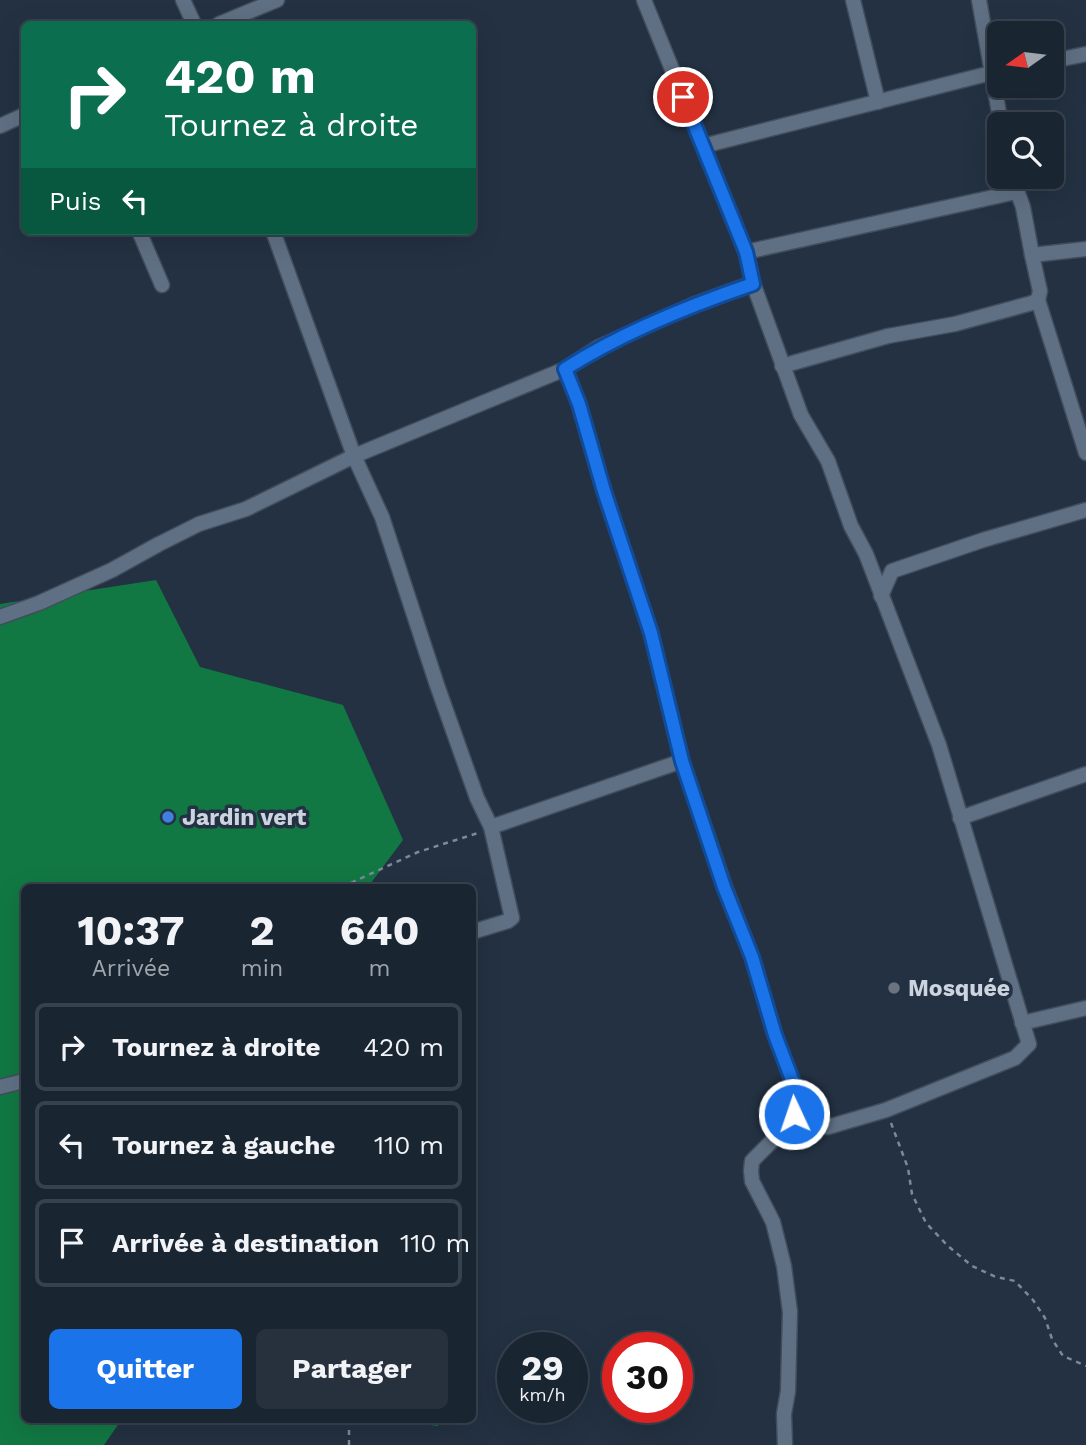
<!DOCTYPE html>
<html lang="fr">
<meta charset="utf-8">
<style>
body{margin:0;font-family:"Work Sans",sans-serif;background:#27313e;color:#f1f3f6;height:100vh;display:flex;flex-direction:column;font-size:26px;white-space:nowrap}
*{box-sizing:border-box;margin:0}
p{font-size:23px;color:#9fa5ac}
.icon{flex:none;width:38px;height:38px;fill:none;stroke:currentColor;stroke-width:2;stroke-linecap:round;stroke-linejoin:round}
.map{position:relative;flex:1;overflow:hidden}
.sheet{position:absolute;left:21px;top:884px;width:455px;height:539px;display:flex;flex-direction:column;background:#1a2532;border-radius:10px;box-shadow:0 7px 28px #0002,0 0 0 2px #38424d}
.sheet>*{flex:none}
.top-card{position:absolute;left:21px;top:21px;width:455px;height:214px;border-radius:10px;box-shadow:0 7px 28px #0002,0 0 0 2px #38424d;background:#0b6e4f;color:#fff;overflow:hidden}
.needle{width:46px;rotate:256deg}
.fabs{position:absolute;left:987px;top:21px;display:grid;gap:14px}
.fabs a{display:grid;place-items:center;width:77px;height:77px;border-radius:10px;background:#1a2532;box-shadow:0 7px 28px #0002,0 0 0 2px #38424d;font-size:35px}
.speed{position:absolute;left:497px;top:1332px;display:flex;gap:14px;font-size:35px;font-weight:700;text-align:center}
.speed>*{display:grid;place-content:center;width:91px;height:91px;border-radius:50%;background:#1a2532;box-shadow:0 7px 28px #0002,0 0 0 2px #38424d;line-height:1}
.speed small{font-size:18px;font-weight:400}
.speed .limit{border:10px solid #d22;background:#fff;color:#111}
.pin{position:absolute;display:grid;place-items:center;width:60px;height:60px;color:#fff;margin:-30px;border:4px solid #fff;border-radius:50%;box-shadow:0 2px 7px #0007}
.me{position:absolute;width:77px;margin:-38px;rotate:357deg;stroke-linejoin:round;filter:drop-shadow(0 0 5px #0008)}
.turn{display:flex;align-items:center;gap:24px;height:147px;padding:0 28px;font-size:32px}
.turn .icon{width:91px;height:91px;stroke-width:2.5}
.turn b{display:block;font-size:49px;line-height:60px}
.then{display:flex;align-items:center;height:66px;padding:0 28px;background:#0003;gap:14px;font-size:26px}
.eta{display:flex;justify-content:space-evenly;align-items:center;height:119px;text-align:center}
.eta b{font-size:42px;font-weight:700;line-height:49px}
.cta{display:flex;gap:14px;margin-top:auto;padding:14px 28px}
.cta a{flex:1;height:80px;border-radius:10px;background:#1a73e8;color:#fff;font-size:28px;font-weight:700;line-height:80px;text-align:center}
.cta a+a{background:#27313e;color:#f1f3f6}
ul{padding:0;list-style:none}
li{display:flex;align-items:center;gap:21px;height:88px;margin:0 14px 10px;padding:0 14px;border:4px solid #38424d;border-radius:10px}
li div{flex:1}
li b{display:block;font-size:26px}
li em{font-style:normal}
.map>svg:first-child{display:block}
</style>
<div class="map">
<svg width="1086" height="1445" viewBox="0 0 1086 1445">
<rect width="100%" height="100%" fill="#233142"/>
<g fill="#117843">
<path d="M156,580L200,667L343,705L403,840L368,887H24V1419H122L104,1445H0V604Z"/>
<path d="M381,1419H439L438,1426Z"/>
</g>
<g fill="none" stroke-linecap="round" stroke-linejoin="round">
<g stroke="#424d5c" stroke-width="17">
<g id="minor">
<path d="M183,0L194,24"/>
<path d="M644,0L746,252L753,283L801,415L828,461L851,526L866,554L939,745L1029,1044L1015,1058L886,1110L828,1127L812,1125L794,1114"/>
<path d="M853,0L878,102"/>
<path d="M979,0L1001,124"/>
<path d="M219,24L277,0"/>
<path d="M1052,61L1086,54"/>
<path d="M0,126L24,115"/>
<path d="M703,146L999,71"/>
<path d="M1012,177L1023,207L1032,255"/>
<path d="M139,231L162,285"/>
<path d="M273,231L354,456L382,517L437,685L477,798L491,827L512,918L508,921L472,932"/>
<path d="M746,252L1016,192"/>
<path d="M1038,300L1086,453"/>
<path d="M782,366L888,336L955,324L1032,303L1038,300L1040,291L1032,255L1086,249"/>
<path d="M565,369L579,404L604,491L651,633L682,761L725,887L752,957L775,1035L799,1098L794,1114L774,1139L752,1161L751,1171L752,1181L773,1222L784,1266L790,1312L788,1391L784,1414L785,1445"/>
<path d="M881,596L892,571L983,540L1086,510"/>
<path d="M0,617L39,603L112,570L159,544L199,524L246,509L354,456L565,369L599,347L695,304L753,283"/>
<path d="M960,818L1086,774"/>
<path d="M491,827L682,761"/>
<path d="M1022,1023L1086,1008"/>
<path d="M0,1087L24,1081"/>
</g>
</g>
<g stroke="#7e8997" stroke-width="2.5" stroke-dasharray="5 5" stroke-linecap="butt">
<path d="M342,887L418,852L478,833"/>
<path d="M891,1123L908,1168L912,1194L926,1223L948,1246L972,1266L996,1277L1015,1281L1033,1300L1045,1318L1052,1339L1063,1356L1086,1366"/>
<path d="M349,1445V1419"/>
</g>
<use href="#minor" stroke="#607084" stroke-width="14"/>
</g>
<g fill="none" stroke-linecap="round" stroke-linejoin="round">
<g stroke="#114b97" stroke-width="18">
<path id="route" d="M683,97L746,252L753,284C688,306 623,332 565,369L579,404L604,491L651,633L682,761L724,887L752,957L775,1035L799,1098L794,1114"/>
</g>
<use href="#route" stroke="#1a73e8" stroke-width="12"/>
</g>
<circle fill="#3f7fe0" stroke="#233142" stroke-width="2.5" cx="168" cy="817" r="7"/>
<circle fill="#6b7280" stroke="#233142" stroke-width="2.5" cx="894" cy="988" r="7"/>
<g text-anchor="middle" stroke-width="7" stroke-linejoin="round" paint-order="stroke">
<g font-size="23" font-weight="bold" fill="#ccd4e0" stroke="#233142" text-anchor="start">
<text x="182" y="825">Jardin vert</text>
<text x="908" y="996">Mosquée</text>
</g>
</g>
</svg>
<div class="fabs">
<a><svg class="needle" viewBox="-14 -14 28 28"><path d="M0-13l5 13h-10z" fill="#e53935"/><path d="M0 13l5-13h-10z" fill="#9fa5ac"/></svg></a>
<a><svg class="icon" aria-label="search" viewBox="0 0 24 24"><circle cx="10" cy="10" r="6"/><path d="M15 15l6 6"/></svg></a>
</div>
<div class="speed"><div>29<small>km/h</small></div><div class="limit">30</div></div>
<div class="pin" style="left:683px;top:97px;background:#d93025"><svg class="icon" aria-label="arrive" viewBox="0 0 24 24"><path d="M6 21V4h12l-3 4 3 4H6"/></svg></div>
<svg class="me" style="left:794px;top:1114px" viewBox="-20 -20 40 40"><circle r="17" fill="#1a73e8" stroke="#fff" stroke-width="3"/><path d="M0-11L8 9 0 5-8 9z" fill="#fff"/></svg>
<div class="top-card">
<div class="turn"><svg class="icon" aria-label="right" viewBox="0 0 24 24"><path d="M7 20v-9h11M14 6l5 5-5 5"/></svg><div><b>420 m</b>Tournez à droite</div></div>
<div class="then">Puis<svg class="icon" aria-label="left" viewBox="0 0 24 24"><path d="M17 20v-9H6M10 6l-5 5 5 5"/></svg></div>
</div>
<section class="sheet">
<div class="eta">
<div><b>10:37</b><p>Arrivée</p></div>
<div><b>2</b><p>min</p></div>
<div><b>640</b><p>m</p></div>
</div>
<ul>
<li><svg class="icon" aria-label="right" viewBox="0 0 24 24"><path d="M7 20v-9h11M14 6l5 5-5 5"/></svg><div><b>Tournez à droite</b></div><em>420 m</em></li>
<li><svg class="icon" aria-label="left" viewBox="0 0 24 24"><path d="M17 20v-9H6M10 6l-5 5 5 5"/></svg><div><b>Tournez à gauche</b></div><em>110 m</em></li>
<li><svg class="icon" aria-label="arrive" viewBox="0 0 24 24"><path d="M6 21V4h12l-3 4 3 4H6"/></svg><div><b>Arrivée à destination</b></div><em>110 m</em></li>
</ul>
<div class="cta"><a>Quitter</a><a>Partager</a></div>
</section>
</div>
